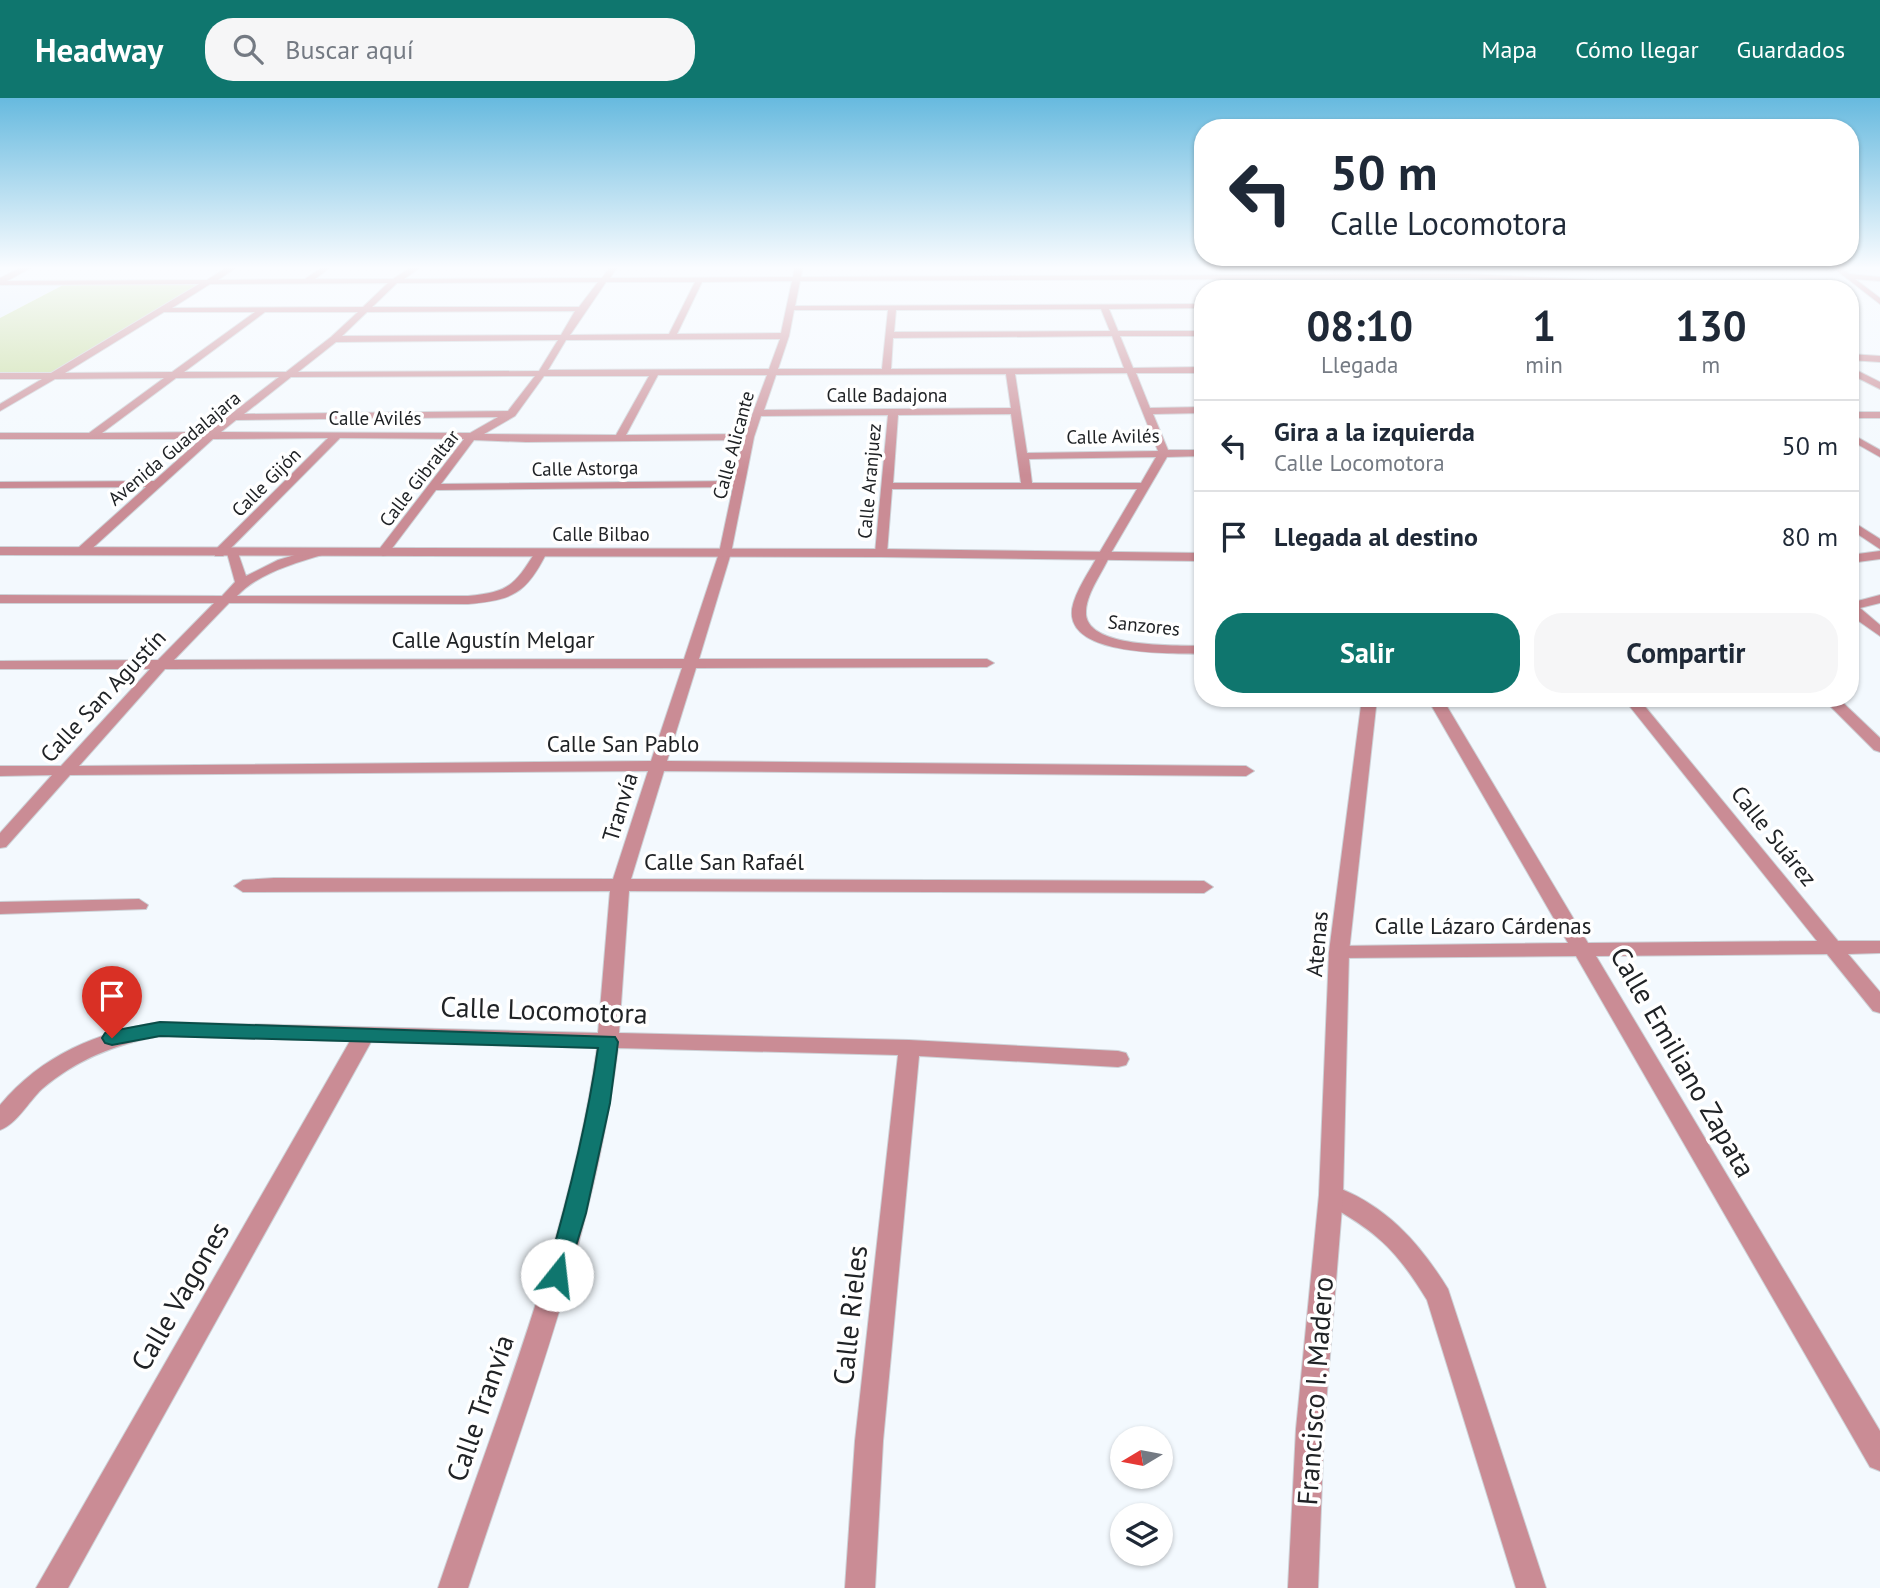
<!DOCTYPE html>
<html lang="es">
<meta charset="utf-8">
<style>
body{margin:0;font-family:"PT Sans",sans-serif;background:#f6f6f7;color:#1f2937;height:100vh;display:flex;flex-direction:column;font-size:26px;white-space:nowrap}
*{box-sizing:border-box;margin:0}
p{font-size:23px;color:#747a83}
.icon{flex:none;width:38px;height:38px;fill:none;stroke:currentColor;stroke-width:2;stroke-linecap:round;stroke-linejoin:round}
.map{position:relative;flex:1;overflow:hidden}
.details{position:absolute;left:1194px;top:182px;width:665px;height:427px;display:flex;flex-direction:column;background:#fff;border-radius:28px;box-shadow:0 2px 5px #0004}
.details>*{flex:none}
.banner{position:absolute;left:1194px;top:21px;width:665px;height:147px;border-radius:28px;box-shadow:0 2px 5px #0004;background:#fff;color:#1f2937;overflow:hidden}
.needle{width:46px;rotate:260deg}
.fabs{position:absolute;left:1110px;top:1328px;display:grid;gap:14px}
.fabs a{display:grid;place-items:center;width:63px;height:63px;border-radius:50%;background:#fff;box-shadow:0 2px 5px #0004;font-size:35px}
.pin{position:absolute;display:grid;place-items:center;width:60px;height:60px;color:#fff;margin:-72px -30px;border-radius:50% 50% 50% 0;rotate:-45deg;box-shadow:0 0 7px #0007}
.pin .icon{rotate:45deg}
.me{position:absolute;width:77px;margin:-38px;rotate:16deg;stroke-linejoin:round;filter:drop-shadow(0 0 5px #0008)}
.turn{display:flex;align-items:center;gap:24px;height:147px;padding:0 21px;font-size:32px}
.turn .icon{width:91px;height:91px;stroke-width:2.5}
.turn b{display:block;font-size:49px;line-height:60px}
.eta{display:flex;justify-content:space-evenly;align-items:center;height:119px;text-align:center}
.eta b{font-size:42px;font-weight:800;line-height:49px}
.button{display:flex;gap:14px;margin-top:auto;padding:14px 21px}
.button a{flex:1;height:80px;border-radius:28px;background:#0f766e;color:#fff;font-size:28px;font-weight:800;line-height:80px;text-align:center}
.button a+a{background:#f6f6f7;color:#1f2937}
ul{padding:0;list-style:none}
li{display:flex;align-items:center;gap:21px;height:91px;padding:0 21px;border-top:2px solid #e0e1e3}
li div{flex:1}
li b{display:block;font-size:26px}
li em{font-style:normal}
header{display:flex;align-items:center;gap:42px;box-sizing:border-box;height:98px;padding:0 35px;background:#0f766e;color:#fff}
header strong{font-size:33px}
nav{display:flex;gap:38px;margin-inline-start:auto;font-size:24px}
.search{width:490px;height:63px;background:#f6f6f7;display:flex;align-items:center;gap:18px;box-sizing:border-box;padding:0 24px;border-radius:28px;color:#747a83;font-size:26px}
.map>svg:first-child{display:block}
</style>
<header>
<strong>Headway</strong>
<div class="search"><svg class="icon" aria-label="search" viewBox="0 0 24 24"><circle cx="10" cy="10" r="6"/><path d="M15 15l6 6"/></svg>Buscar aquí</div>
<nav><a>Mapa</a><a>Cómo llegar</a><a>Guardados</a></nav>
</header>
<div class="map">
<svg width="1880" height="1490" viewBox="0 0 1880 1490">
<rect width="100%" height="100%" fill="#f3f9fe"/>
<path fill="#e3eefa" d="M0,185H67L0,220Z"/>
<path fill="#c6dc9d" d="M67,185H207L52,278H0V220Z"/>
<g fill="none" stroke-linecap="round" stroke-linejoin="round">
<g stroke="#cdd2d7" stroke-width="2">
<path id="service" d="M1104,453L1110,457C1103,474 1087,494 1086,513C1083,551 1176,547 1202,548V556C1172,555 1066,559 1072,511C1075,493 1090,473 1098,457Z"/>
</g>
<g stroke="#cdd2d7" stroke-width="2">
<g id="minor">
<path d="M24,168H34L7,183L207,182L229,168H238L218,182L305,181L324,168H332L315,181H393L413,168H422L404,181L602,180L611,168H618L610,180L793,179L795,168H803L801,179L1467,176L1788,191H1722L1467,180L800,183L795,208L1202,206V210L1109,211L1118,233H1202V238H1120L1133,270L1202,269V275H1136L1150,310L1202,309V315L1153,316L1168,352H1202V358L1167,359L1108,460L1104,461L1098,457L1137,391H892L887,455L881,459L875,455L888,317L761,318L754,339L731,455L699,561H987L994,565L987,569L696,570L667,663L1246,668L1254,673L1246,678L664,673L631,781L1204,783L1213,789L1204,795L629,793L619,935L909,942L1118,953L1126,955L1129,961L1126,967L1118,969L919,958L883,1343L875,1490H845L855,1343L898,957L618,950C595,1136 526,1313 468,1490H438C498,1313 571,1136 597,950L371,944L68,1490H36L350,943L160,938C116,946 77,961 42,991C29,1003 17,1026 0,1032V1007C42,957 97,934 160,924L598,935L610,793L243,794L234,788L243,782L274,780L613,781L648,673L70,677L6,749L0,750V735L52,677L0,678V668H61L150,571H0V563L158,562L214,505H0V497L222,498L235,484L227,455L229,452H237L246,478L278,462L318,450L324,454L322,457C293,466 259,475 237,498H468C509,494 514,488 536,453L540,452L546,456C526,496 512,502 468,506L229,505L174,562L684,561L719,455L733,389L436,392L387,457L383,458L377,454L464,341L340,340L223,458H215V452L328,340L213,341L86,456H78V450L146,389L0,390V384L154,383L201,341H0V335H89L164,280L55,281L0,313V306L42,281H0V275H51L199,186L0,187V180ZM792,183L781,235L677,236L702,184ZM598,184L579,209H372L397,185ZM606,184H695L669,236L570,237ZM388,185L363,209L172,210L210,186ZM1101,211L1110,233L894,234L896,212ZM794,212H888L882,271H778L789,238ZM575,213L561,237L342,238L367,214ZM164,214H255L172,274L65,275ZM265,214H358L331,239L286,274H184ZM1112,238L1124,270L891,271L893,240ZM780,241L769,271L548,272L566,242ZM558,242L539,273L298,274L336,244ZM1127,275L1158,353L1027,355L1015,276ZM1006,276L1011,310L764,312L776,277ZM658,277H767L745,336L626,337ZM535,278L508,313L244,316L291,279ZM544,278H649L616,337L484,336L515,318ZM279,279L208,334L102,335L176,280ZM1011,316L1021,385H893L898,317ZM498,319L470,335L221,334L236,322ZM474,342L526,344L743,342L734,383L441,386ZM1156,359L1141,385H1032L1029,361ZM682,570L651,663L79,668L165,571Z"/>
<path d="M1831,168H1839L1849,176L1880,179V183L1855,181L1880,200V206Z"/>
<path d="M1850,256L1880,258V264L1850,262Z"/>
<path d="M1850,269L1880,284V291L1850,276Z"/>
<rect x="1850" y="314" width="30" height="6"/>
<path d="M1850,335L1880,352V359L1850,342Z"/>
<path d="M1850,422L1880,441V451L1850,431Z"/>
<path d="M1880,453V461L1850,465V457Z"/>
<path d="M1880,497V505L1860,510L1880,527V538L1850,517V505Z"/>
<path d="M1427,600H1442L1588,845L1817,843L1623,600H1638L1838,843H1880V855L1848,856L1880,894V915L1873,913L1827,856L1596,858L1880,1333V1373L1870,1369L1576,858L1339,860L1332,859L1329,854L1332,849L1339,848L1568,845Z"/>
<path d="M1822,600H1838L1880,640V654L1874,652Z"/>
<path d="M139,801L148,807L146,811L0,816V804Z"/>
<path d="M1331,1087C1385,1106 1419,1144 1448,1191L1546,1490H1516L1427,1202C1396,1151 1375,1132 1323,1104L1319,1097L1323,1090Z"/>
</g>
</g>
<g stroke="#cdd2d7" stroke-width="2">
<g id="tertiary">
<path d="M0,449L881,451L1202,455V463L881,459L0,457Z"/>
<path d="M1362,600H1377L1349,854L1343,1097L1324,1331L1318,1490H1288L1296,1331L1319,1097L1329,854Z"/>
</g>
</g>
<use href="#service" fill="#ca8c95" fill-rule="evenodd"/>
<use href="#minor" fill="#ca8c95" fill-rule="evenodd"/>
<use href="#tertiary" fill="#ca8c95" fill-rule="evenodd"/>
</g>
<linearGradient id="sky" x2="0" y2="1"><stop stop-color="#67badf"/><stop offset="0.45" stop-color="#fafcff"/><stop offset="1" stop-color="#fafcff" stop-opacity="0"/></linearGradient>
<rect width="1880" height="377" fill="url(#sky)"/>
<path fill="#0f766e" stroke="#0a4d48" stroke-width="2" d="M160,924L615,939L618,944L610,1005L586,1115L565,1184L557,1187L549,1184L546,1177C568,1102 587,1027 598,950L160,938L112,947L105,945L102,940L105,935L112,933Z"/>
<g text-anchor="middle" stroke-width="7" stroke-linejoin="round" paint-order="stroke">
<g font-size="19" fill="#202326" stroke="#fff">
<text x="887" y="304">Calle Badajona</text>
<text x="375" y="327">Calle Avilés</text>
<text transform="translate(1113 338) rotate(-1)" y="7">Calle Avilés</text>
<text transform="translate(733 347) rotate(-75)" y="7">Calle Alicante</text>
<text transform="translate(174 350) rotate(-40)" y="7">Avenida Guadalajara</text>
<text transform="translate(585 370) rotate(-1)" y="7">Calle Astorga</text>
<text transform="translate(419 380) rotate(-52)" y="7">Calle Gibraltar</text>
<text transform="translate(869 383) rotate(-85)" y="7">Calle Aranjuez</text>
<text transform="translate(266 384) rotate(-45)" y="7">Calle Gijón</text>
<text x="601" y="443">Calle Bilbao</text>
<text transform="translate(1144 527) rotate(6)" y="7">Sanzores</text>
</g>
<g font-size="23" fill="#202326" stroke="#fff">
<text x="493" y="550">Calle Agustín Melgar</text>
<text transform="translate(103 598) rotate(-47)" y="8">Calle San Agustín</text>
<text x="623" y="654">Calle San Pablo</text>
<text transform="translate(620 709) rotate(-73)" y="8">Tranvía</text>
<text transform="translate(1774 738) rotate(51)" y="8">Calle Suárez</text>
<text x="724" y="772">Calle San Rafaél</text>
<text x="1483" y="836">Calle Lázaro Cárdenas</text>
<text transform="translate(1317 846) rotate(-85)" y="8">Atenas</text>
</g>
<g font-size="28" fill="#202326" stroke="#fff">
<text transform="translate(544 912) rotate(2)" y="10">Calle Locomotora</text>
<text transform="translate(1683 964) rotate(60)" y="10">Calle Emiliano Zapata</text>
<text transform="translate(180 1198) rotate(-60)" y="10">Calle Vagones</text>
<text transform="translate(850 1217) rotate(-84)" y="10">Calle Rieles</text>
<text transform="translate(1315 1293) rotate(-86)" y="10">Francisco I. Madero</text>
<text transform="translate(480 1310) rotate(-71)" y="10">Calle Tranvía</text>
</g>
</g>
</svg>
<div class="fabs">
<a><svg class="needle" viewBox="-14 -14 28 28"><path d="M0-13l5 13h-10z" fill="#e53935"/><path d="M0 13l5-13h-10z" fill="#747a83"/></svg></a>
<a><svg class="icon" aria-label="layers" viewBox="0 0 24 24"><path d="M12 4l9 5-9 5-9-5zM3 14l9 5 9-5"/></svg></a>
</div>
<div class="pin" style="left:112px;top:940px;background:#d93025"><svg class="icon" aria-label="arrive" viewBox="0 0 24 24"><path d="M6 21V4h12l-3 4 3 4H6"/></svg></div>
<svg class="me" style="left:557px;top:1177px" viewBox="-20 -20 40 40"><circle r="19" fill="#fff"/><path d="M0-13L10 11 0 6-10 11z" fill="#0f766e"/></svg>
<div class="banner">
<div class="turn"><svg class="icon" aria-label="left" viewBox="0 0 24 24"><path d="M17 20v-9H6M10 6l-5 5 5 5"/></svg><div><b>50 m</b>Calle Locomotora</div></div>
</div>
<section class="details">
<div class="eta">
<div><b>08:10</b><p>Llegada</p></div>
<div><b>1</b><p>min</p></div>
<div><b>130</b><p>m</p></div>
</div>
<ul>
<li><svg class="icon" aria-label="left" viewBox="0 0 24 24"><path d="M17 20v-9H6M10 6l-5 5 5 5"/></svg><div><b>Gira a la izquierda</b><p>Calle Locomotora</p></div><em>50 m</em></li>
<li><svg class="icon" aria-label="arrive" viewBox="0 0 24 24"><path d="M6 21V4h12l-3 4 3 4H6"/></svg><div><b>Llegada al destino</b></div><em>80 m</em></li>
</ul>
<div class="button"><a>Salir</a><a>Compartir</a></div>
</section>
</div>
